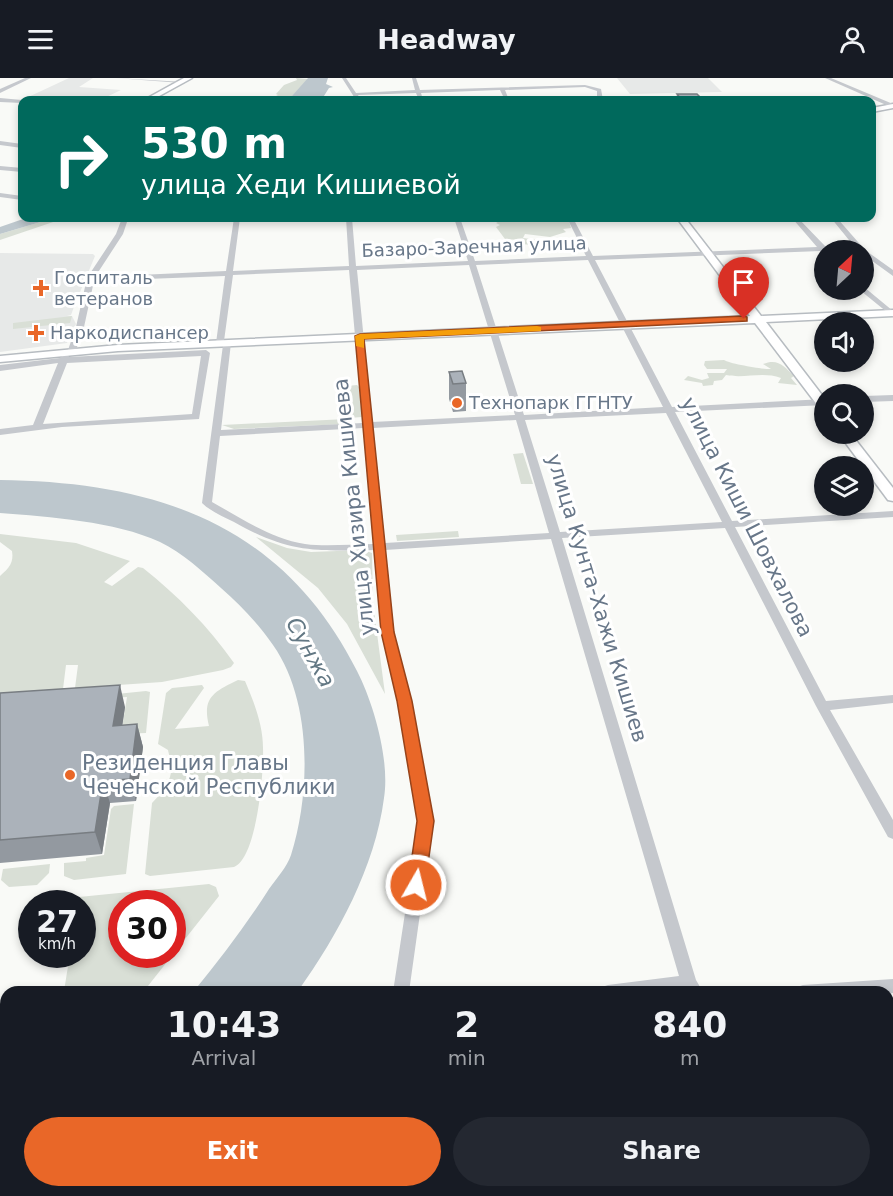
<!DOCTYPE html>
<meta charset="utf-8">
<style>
body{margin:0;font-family:"DejaVu Sans",sans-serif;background:#242831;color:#f1f3f6;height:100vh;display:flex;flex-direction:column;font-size:22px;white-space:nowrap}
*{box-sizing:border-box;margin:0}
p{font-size:20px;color:#9ea1a6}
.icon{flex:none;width:33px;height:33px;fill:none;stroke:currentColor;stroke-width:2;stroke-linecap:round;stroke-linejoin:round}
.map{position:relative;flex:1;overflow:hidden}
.side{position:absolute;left:0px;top:908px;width:894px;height:212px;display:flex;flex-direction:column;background:#171b24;border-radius:18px 18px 0 0;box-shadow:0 3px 9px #0003}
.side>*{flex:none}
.hud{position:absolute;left:18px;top:18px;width:858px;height:126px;border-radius:12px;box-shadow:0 3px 9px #0003;background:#00695c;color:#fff;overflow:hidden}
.needle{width:39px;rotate:26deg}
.tools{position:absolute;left:814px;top:162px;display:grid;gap:12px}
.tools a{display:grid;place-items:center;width:60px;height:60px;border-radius:50%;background:#171b24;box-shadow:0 3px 9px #0003;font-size:30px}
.speed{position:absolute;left:18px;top:812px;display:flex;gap:12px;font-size:30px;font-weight:700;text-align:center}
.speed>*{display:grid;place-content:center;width:78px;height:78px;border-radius:50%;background:#171b24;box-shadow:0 3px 9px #0003;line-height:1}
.speed small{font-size:15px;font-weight:400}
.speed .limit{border:9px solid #d22;background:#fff;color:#111}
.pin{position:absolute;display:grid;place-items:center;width:51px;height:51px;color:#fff;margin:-62px -26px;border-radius:50% 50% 50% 0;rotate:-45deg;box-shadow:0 0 6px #0007}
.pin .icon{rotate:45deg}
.me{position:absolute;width:66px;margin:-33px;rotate:8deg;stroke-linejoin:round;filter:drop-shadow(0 0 4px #0008)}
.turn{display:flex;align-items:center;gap:21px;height:126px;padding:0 24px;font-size:27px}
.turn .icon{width:78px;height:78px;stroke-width:2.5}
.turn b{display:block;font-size:42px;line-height:51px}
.eta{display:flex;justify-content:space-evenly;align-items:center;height:102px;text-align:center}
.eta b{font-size:36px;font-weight:700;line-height:42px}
.button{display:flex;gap:12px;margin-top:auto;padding:12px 24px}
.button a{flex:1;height:69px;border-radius:36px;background:#e96728;color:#fff;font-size:24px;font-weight:700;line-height:69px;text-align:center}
.button a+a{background:#242831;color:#f1f3f6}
header{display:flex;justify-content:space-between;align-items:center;height:78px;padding:0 24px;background:#171b24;font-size:27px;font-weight:700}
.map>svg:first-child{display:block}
</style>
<header><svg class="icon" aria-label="menu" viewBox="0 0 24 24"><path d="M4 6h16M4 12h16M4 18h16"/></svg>Headway<svg class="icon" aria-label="person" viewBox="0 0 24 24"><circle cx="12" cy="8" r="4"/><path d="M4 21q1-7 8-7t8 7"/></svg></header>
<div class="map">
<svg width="893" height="1118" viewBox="0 0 893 1118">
<rect width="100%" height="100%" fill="#f9faf7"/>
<g fill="#e7e9e8">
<path d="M69,0H93L79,9L121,12L100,22L24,21Z"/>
<path d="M617,0H708L722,14L630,16Z"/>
<path d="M0,175L93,176L95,178L78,219L71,223V226H75L71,237L67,238H72L76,246L67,265L0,274Z"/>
</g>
<g fill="#d9dfd6" fill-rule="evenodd">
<path d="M296,0L308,1L291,19L268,22L278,17L276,16L284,7L297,2Z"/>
<path d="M54,140H65L0,162V156Z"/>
<path d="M495,140L521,143L568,140L571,150L563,151L566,154L550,159L525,156L523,160L538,162L532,167L521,166L522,162L505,161L496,149L500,147L496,145L504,140Z"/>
<path d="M72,238L70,245L13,251V245Z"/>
<path d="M724,282C730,286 767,292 771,291L763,286C778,280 784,288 794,298L791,300L797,307L778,305L781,300C762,293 745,301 726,297L722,302L714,303L713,307L703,308L702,305L684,302L688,298L702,302L709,300L707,295H724L727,291H707L704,287L705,283Z"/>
<path d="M357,307L359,309L362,339L349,340L347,308Z"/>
<path d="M347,341V346L234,351L222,347Z"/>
<path d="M523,375L533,406H521L513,376Z"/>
<path d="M458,453L459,459L397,463L396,457Z"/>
<path d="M0,456L76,465L130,483L104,504L112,508L138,489L143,490C178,518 208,548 234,585L231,589L223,592L162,604L75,610L78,587H66L63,611L0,616V498C9,490 14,485 12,473L0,464Z"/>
<path d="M256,459L287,470L311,474L363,472L372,475L373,525L385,616L347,546L318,510Z"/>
<path d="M238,602L245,603C254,624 263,647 263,670C264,693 257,780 234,789L150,798L145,796L152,725L165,711L170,699L172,690L168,672L158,666L166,615L172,610L202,607L204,610L175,651L209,648C202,620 213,614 238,602Z"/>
<path d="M146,613L150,614L146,655L121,656L127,619L97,621V618Z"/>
<path d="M134,726L126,796L74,802L64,798V785L86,783V780L104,777L111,731L114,728Z"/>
<path d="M50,786L49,795L37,807L9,809L1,802L3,791Z"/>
<path d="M209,806L216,809L219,818L144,913H64L70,876H82V825H78L79,819ZM122,825H172V876H122Z"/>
<path d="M6,979V1085L0,1092V980Z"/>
</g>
<g fill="#bdc7cd">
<path d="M308,0H328L326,6L333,9L329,10L322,21L281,22L291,19Z"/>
<path d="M26,140H54L0,156V149Z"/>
<path d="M0,402C157,404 283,446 357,593C374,626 390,683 384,720C375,789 338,857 298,913H194C221,880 246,847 269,811C276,801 287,789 291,777C311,714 312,622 273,567C258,545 240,527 221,510C202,493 183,475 160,464C114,443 50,439 0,435Z"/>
<path d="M39,1113H159L156,1118H35Z"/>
</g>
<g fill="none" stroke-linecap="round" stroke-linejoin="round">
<g stroke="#b7bcc1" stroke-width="3">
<g id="secondary">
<path d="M184,0H192L152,22H144Z"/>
<path d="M893,26V30L872,34V30Z"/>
<path d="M677,140H685L761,238L893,232V238L766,244L825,321V333L821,332L755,245L118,273L0,284V278L118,267L750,238Z"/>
<path d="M839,356H851L893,410V423L888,422Z"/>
</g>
</g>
<g fill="#c5c8cd" fill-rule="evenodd">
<path d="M25,0H31L0,15V11Z"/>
<path d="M115,0L184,4L182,5Z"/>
<path d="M342,0H346L356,15L415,12L412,0H416L420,12L585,7L601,11L603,22H597V13L585,9L505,12L509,22H505L500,12L421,15L423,22H419L416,15L358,17L361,22H356Z"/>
<path d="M825,0H831L893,26V30Z"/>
<path d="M0,20L22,22V25L0,24Z"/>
<path d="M0,63L22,66V70L0,67Z"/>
<path d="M0,88L22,90V94L0,92Z"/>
<path d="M0,115L22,118V122L0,119Z"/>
<path d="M122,140H204L201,142L127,144L123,156L95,199L226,193L234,140H240L233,193L349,188L346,140H352L356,188L468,183L454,140H460L475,183L586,178L567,140H573L593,178L817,169L792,140H798L825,168L853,167L831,140H837L865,172L893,192V198L864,177V172H825V175L821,173L595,182L672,329L825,321V327L675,334L732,443L893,433V439L735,449L826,623L893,617V625L830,632L893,742V761L888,759L816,628L725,450L562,460L696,902L703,914H686L685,912L600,914L602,909L608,907L679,898L551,461L385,472L394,554L410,623L433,743L409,914H393L419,743L398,623L382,554L375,472C314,473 289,475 234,444C224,439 210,433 202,425L223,267L216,265L225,198L94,203L84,249L76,272L69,274L68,272L76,249L87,200L116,156ZM588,182L663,329L524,337L476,187ZM469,187L515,337L372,344L357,192ZM349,192L363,345L221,352L231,265L224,263L233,197ZM666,335L722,444L560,454L525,342ZM516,342L549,455L385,465L373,350ZM363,350L374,466C351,466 327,469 305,466C271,461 241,440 212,424L220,358Z"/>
<path d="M864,209L893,233V239L861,213L864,212Z"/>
<path d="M206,272L210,275L199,341L62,349L0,357V351L33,347L58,285L0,293V287L60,280L65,275L68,276L69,279ZM201,278L192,336L43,346L67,285Z"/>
<path d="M893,317V323L864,324V318Z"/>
<path d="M893,901V915L888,916V914H795L797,909L803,907Z"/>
<path d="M396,1113H416L418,1118H398Z"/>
<path d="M785,1113H806L808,1118H788Z"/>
</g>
<use href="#secondary" fill="#fff" fill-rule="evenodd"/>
</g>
<g fill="#9399a0">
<path d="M677,16L703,22H676Z"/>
<path d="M449,294L466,305V333L453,334L449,321Z"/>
<path d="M0,615L125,629L122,648L137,646L143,669L136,723L110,725L102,776L0,785Z"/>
</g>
<g fill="#787d82">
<path d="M120,607L125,629L119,670L113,648Z"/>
<path d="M137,646L143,669L136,723L130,701Z"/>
<path d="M103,703L110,725L102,776L95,754Z"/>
</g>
<g fill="#abb2ba" stroke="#787d82" stroke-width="1.5">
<path d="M677,16H697L703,22H682Z"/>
<path d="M462,293L466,305L453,306L449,294Z"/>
<path d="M120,607L113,648L137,646L130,701L103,703L95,754L0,762V615Z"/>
</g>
<path fill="#e96728" stroke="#97431a" stroke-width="1.5" d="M744,238L747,239V243L364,261L394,554L412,623L434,743L425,807L422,812H410L408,807L417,743L397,623L381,554L355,258L360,256Z"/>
<path fill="#f59e0b" d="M537,248L541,249V253L364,261V270L356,268L355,258L360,256Z"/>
<g fill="#e96728" stroke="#fff" stroke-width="2">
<path d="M38 201h6v6h6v6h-6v6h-6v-6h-6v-6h6z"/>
<path d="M33 246h6v6h6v6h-6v6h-6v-6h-6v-6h6z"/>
<circle cx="457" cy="325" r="6"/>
<circle cx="70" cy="697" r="6"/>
</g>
<g text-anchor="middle" stroke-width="6" stroke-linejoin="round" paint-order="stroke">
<g font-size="18" fill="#687789" stroke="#fff">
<text transform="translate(474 169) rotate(-2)" y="6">Базаро-Заречная улица</text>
</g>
<g font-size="18" fill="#687789" stroke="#fff" text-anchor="start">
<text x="54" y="206">Госпиталь<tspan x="54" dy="21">ветеранов</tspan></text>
<text x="50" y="261">Наркодиспансер</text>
<text x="469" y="331">Технопарк ГГНТУ</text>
</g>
<g font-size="21" fill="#687789" stroke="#fff">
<text transform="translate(354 429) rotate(-96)" y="7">улица Хизира Кишиева</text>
<text transform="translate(747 439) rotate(63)" y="7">улица Киши Шовхалова</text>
<text transform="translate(597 520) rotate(73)" y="7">улица Кунта-Хажи Кишиев</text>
</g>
<g font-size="21" fill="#687789" stroke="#fff" text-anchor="start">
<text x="82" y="692">Резиденция Главы<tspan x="82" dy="24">Чеченской Республики</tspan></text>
</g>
<g font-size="22" font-style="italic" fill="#637884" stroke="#fff">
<text transform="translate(311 574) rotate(61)" y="8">Сунжа</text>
</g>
</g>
</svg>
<div class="tools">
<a><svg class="needle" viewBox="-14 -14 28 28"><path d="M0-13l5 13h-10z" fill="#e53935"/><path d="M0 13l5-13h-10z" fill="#9ea1a6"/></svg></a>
<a><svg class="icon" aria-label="sound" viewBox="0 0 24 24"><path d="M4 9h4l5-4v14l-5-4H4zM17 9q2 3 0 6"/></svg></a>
<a><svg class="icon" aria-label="search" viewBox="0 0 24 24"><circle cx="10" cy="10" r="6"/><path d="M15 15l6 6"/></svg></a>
<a><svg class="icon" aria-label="layers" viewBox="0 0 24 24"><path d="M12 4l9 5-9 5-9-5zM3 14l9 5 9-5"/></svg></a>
</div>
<div class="speed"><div>27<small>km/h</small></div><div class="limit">30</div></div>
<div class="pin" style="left:744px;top:241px;background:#d93025"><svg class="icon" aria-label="arrive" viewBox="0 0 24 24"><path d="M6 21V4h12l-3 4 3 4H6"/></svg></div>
<svg class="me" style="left:416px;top:807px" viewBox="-20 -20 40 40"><circle r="17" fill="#e96728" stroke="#fff" stroke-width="3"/><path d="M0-11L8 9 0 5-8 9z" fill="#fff"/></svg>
<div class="hud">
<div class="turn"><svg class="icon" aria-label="right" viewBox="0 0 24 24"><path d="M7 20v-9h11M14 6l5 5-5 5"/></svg><div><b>530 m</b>улица Хеди Кишиевой</div></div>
</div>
<section class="side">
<div class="eta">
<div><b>10:43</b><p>Arrival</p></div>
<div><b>2</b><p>min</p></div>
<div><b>840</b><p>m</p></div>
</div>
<div class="button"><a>Exit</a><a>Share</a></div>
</section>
</div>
